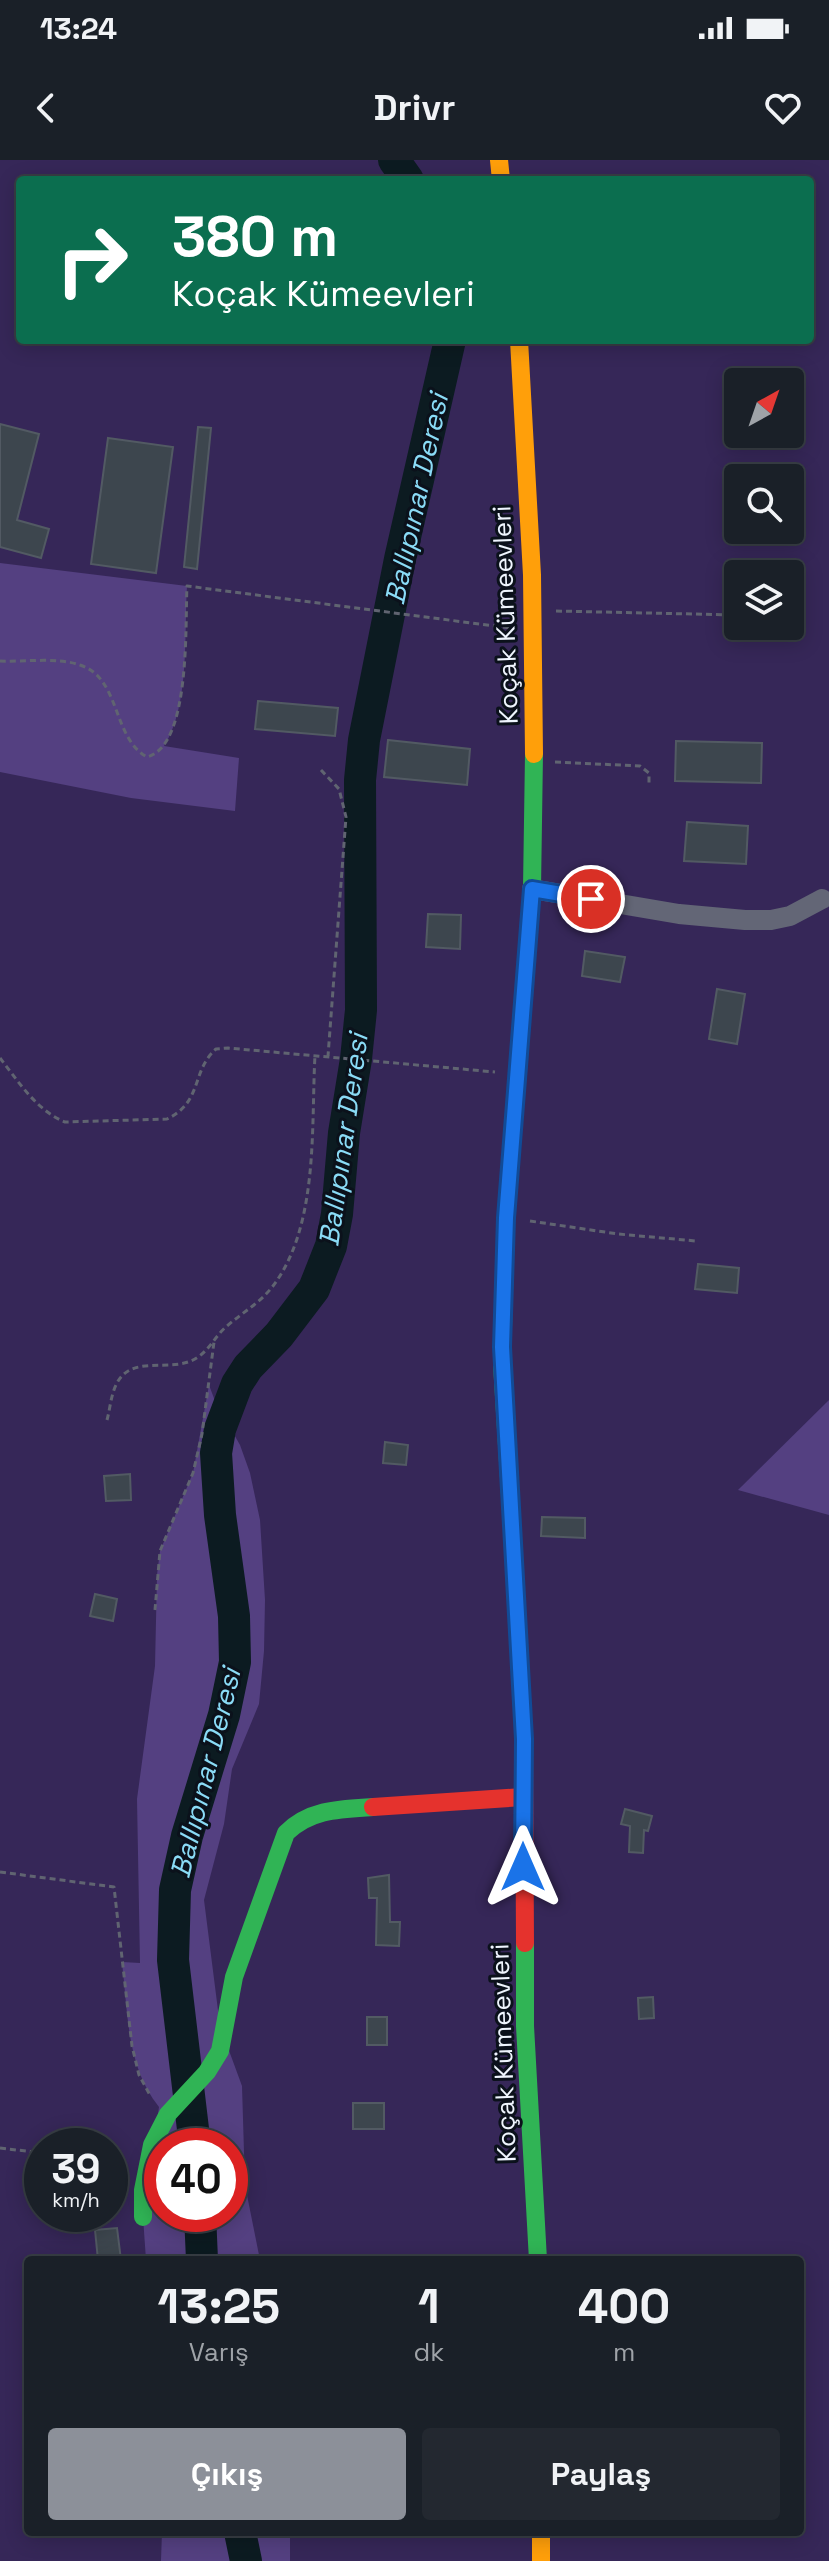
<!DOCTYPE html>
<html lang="tr">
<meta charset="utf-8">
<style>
body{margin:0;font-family:"Space Grotesk",sans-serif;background:#232830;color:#f1f3f6;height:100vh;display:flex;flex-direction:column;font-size:30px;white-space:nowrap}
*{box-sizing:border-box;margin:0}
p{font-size:26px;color:#9fa3a8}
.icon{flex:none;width:44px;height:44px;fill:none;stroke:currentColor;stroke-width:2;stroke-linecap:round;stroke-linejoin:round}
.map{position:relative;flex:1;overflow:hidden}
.sheet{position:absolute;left:24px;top:2096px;width:780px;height:280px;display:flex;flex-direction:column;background:#1a2028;border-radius:8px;box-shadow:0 4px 20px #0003,0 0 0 2px #383e45}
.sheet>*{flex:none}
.guide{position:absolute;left:16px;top:16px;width:798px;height:168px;border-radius:8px;box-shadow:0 4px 20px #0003,0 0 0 2px #383e45;background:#0b6e4f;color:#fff;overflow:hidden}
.needle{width:52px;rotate:40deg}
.fabs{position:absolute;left:724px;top:208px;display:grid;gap:16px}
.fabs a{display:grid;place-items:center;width:80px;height:80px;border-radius:8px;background:#1a2028;box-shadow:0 4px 20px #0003,0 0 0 2px #383e45;font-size:40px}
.speed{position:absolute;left:24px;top:1968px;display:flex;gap:16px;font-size:40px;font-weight:700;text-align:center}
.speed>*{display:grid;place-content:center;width:104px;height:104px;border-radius:50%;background:#1a2028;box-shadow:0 4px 20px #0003,0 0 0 2px #383e45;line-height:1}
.speed small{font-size:20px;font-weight:400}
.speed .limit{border:12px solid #d22;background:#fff;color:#111}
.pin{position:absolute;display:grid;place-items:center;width:68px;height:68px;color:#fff;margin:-34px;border:4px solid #fff;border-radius:50%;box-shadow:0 2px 8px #0007}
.me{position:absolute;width:88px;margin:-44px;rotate:0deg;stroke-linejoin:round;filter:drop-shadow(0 0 6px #0008)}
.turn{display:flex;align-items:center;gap:28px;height:168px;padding:0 24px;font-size:36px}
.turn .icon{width:104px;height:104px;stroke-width:2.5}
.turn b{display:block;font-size:56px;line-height:68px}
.eta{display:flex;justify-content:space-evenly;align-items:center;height:136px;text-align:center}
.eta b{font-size:48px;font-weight:800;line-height:56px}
.button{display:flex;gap:16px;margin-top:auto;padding:16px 24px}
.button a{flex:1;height:92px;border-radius:8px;background:#8c9099;color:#fff;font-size:32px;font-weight:800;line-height:92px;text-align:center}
.button a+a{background:#232830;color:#f1f3f6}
.status{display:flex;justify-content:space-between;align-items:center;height:56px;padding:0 40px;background:#1a2028;direction:ltr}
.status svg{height:22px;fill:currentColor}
header{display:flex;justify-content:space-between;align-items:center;height:104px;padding:0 24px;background:#1a2028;font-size:36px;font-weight:800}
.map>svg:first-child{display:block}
</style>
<div class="status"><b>13:24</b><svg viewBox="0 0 49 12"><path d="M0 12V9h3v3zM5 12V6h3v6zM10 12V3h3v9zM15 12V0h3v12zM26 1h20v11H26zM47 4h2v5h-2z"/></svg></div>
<header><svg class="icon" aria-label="back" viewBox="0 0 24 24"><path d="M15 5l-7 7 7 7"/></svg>Drivr<svg class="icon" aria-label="heart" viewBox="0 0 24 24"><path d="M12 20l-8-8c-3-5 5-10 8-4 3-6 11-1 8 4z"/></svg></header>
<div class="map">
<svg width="829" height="2401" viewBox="0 0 829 2401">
<rect width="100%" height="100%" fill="#232a36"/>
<path fill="#362758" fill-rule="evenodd" d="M0,0H829V2401H0ZM20,20H810V180H20ZM738,222H790V274H738ZM738,318H790V370H738ZM738,414H790V466H738ZM42,1986H110V2054H42ZM162,1986H230V2054H162ZM28,2100H800V2372H28Z"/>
<g fill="#544081" fill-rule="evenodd">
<path d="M0,403L187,426C184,474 190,546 164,586L239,598L235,651L131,638L0,612Z"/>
<path d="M209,1225L215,1241L240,1285L250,1313L260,1360L265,1440L264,1491L259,1544L232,1609L224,1664L204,1740L220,1866L242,1926L245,2025L260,2100H146L143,2057L159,1947C126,1906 128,1852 122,1802L140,1803L137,1639L155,1506L157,1415L160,1391L193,1313ZM162,1986H230V2054H162Z"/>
<path d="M829,1240V1355L738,1330Z"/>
<path d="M162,2372H290V2401H161Z"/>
</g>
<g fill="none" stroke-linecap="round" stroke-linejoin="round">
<g stroke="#0c1b21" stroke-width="32">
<path d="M394,0L408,20"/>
<path d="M195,1986L173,1800L175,1730L187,1676L224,1555L235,1502L234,1456L220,1355L216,1293L220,1269L237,1224L248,1207L279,1175L314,1129L331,1086L337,1054L344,973L356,899L361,850L360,620L364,580L400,399L450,180"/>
<path d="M200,2054L202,2100"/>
<path d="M240,2372L246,2401"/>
</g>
</g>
<g fill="#3d464e" stroke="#525a63" stroke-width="2">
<path d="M0,264L39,274L17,360L49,369L41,398L0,387Z"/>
<path d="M198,267L211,268L197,409L184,407Z"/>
<path d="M108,278L173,287L156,413L91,404Z"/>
<path d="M258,541L338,548L335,576L255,569Z"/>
<path d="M388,580L470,589L467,625L384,617Z"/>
<path d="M676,581L762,583L761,623L675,621Z"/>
<path d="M687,662L748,666L746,704L684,701Z"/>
<path d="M428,754L461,755L460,789L426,787Z"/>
<path d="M585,791L625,797L620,822L582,816Z"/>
<path d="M717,829L745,834L737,884L709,879Z"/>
<path d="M698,1104L739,1108L737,1133L695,1129Z"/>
<path d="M385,1282L408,1285L406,1305L383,1303Z"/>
<path d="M130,1314L131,1340L106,1341L104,1316Z"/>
<path d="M542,1357L585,1358V1378L541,1376Z"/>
<path d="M95,1434L117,1439L113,1461L90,1456Z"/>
<path d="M625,1649L652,1656L648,1671L644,1670L643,1693L629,1692L630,1666L621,1664Z"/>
<path d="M389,1715L390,1762H400L399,1786L376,1785L377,1738H369L368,1718Z"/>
<path d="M653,1837L654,1858L639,1859L638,1838Z"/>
<rect x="367" y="1857" width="20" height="28"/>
<rect x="353" y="1943" width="31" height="26"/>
<path d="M117,2068L121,2100H98L95,2070Z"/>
</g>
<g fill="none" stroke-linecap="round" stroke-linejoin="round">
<g stroke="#606471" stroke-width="3" stroke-dasharray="6 4" stroke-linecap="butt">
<path d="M556,451L738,455"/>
<path d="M0,501C25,502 57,497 80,505C121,518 112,578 147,597C191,586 185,464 187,426L510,468"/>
<path d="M555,602L640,606L649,613V623"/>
<path d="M321,610L339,629L346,657L328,896"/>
<path d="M0,898C18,921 37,951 65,962L167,959C203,942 191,911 216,889L228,888L495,912"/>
<path d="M530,1061L618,1074L696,1081"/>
<path d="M107,1260C110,1249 111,1235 116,1225C131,1192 173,1215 198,1197C210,1189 216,1175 227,1166C243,1152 260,1143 273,1126C319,1065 311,968 315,895"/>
<path d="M155,1450L160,1391L193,1313L202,1274L214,1182"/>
<path d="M0,1712L114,1727L132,1886L139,1915L151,1937"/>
<path d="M0,1988L42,1993"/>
<path d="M110,2036L121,2040"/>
</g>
<path stroke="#636676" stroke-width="20" d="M532,729L679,754L745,760H771L790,756L822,739"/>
<g stroke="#30b455" stroke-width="18">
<path d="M511,1351L502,1204L506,1058L532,729L534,594"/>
<path d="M525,1783V1866L538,2100"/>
<path d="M143,2057V2030L152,1985L168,1954L207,1912L220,1891L234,1817L286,1673C310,1649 341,1649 373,1647"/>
</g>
<g stroke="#ff9f0a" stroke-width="18">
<path d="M499,0L501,20"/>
<path d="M519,180L532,415L534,594"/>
<path d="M541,2372V2401"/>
</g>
<g stroke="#e5322d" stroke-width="18">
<path d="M511,1351L524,1579L525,1783"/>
<path d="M373,1647L523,1637"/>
</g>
</g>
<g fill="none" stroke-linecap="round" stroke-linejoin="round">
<g stroke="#114b97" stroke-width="20">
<path id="route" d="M523,1707L524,1579L502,1187L506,1058L532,729L591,739"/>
</g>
<use href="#route" stroke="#1a73e8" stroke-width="14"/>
</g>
<g text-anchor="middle" stroke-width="6" stroke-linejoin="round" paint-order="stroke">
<g font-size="26" fill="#eff5fe" stroke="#0b111b">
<text transform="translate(505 455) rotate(-92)" y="9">Koçak Kümeevleri</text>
<text transform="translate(503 1893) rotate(-92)" y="9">Koçak Kümeevleri</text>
</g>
<g font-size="28" font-style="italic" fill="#8adbf6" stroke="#0b111b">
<text transform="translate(416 339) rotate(-78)" y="10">Ballıpınar Deresi</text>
<text transform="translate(343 980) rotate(-82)" y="10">Ballıpınar Deresi</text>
<text transform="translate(205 1613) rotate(-76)" y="10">Ballıpınar Deresi</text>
</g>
</g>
</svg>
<div class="fabs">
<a><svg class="needle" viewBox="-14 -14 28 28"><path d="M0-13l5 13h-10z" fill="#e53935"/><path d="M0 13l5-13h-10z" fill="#9fa3a8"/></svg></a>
<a><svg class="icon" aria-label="search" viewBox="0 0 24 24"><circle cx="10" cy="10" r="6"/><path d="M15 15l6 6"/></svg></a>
<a><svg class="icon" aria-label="layers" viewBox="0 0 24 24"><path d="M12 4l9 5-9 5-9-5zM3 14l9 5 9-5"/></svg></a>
</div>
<div class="speed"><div>39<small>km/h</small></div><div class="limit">40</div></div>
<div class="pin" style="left:591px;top:739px;background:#d93025"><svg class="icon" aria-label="arrive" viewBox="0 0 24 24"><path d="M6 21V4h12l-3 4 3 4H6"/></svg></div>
<svg class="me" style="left:523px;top:1707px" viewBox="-20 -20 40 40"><path d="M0-17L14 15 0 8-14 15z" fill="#1a73e8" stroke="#fff" stroke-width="4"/></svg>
<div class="guide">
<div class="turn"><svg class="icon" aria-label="right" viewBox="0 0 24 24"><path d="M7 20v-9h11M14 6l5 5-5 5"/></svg><div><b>380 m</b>Koçak Kümeevleri</div></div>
</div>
<section class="sheet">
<div class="eta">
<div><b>13:25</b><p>Varış</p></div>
<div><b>1</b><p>dk</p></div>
<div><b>400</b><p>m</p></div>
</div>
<div class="button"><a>Çıkış</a><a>Paylaş</a></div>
</section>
</div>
